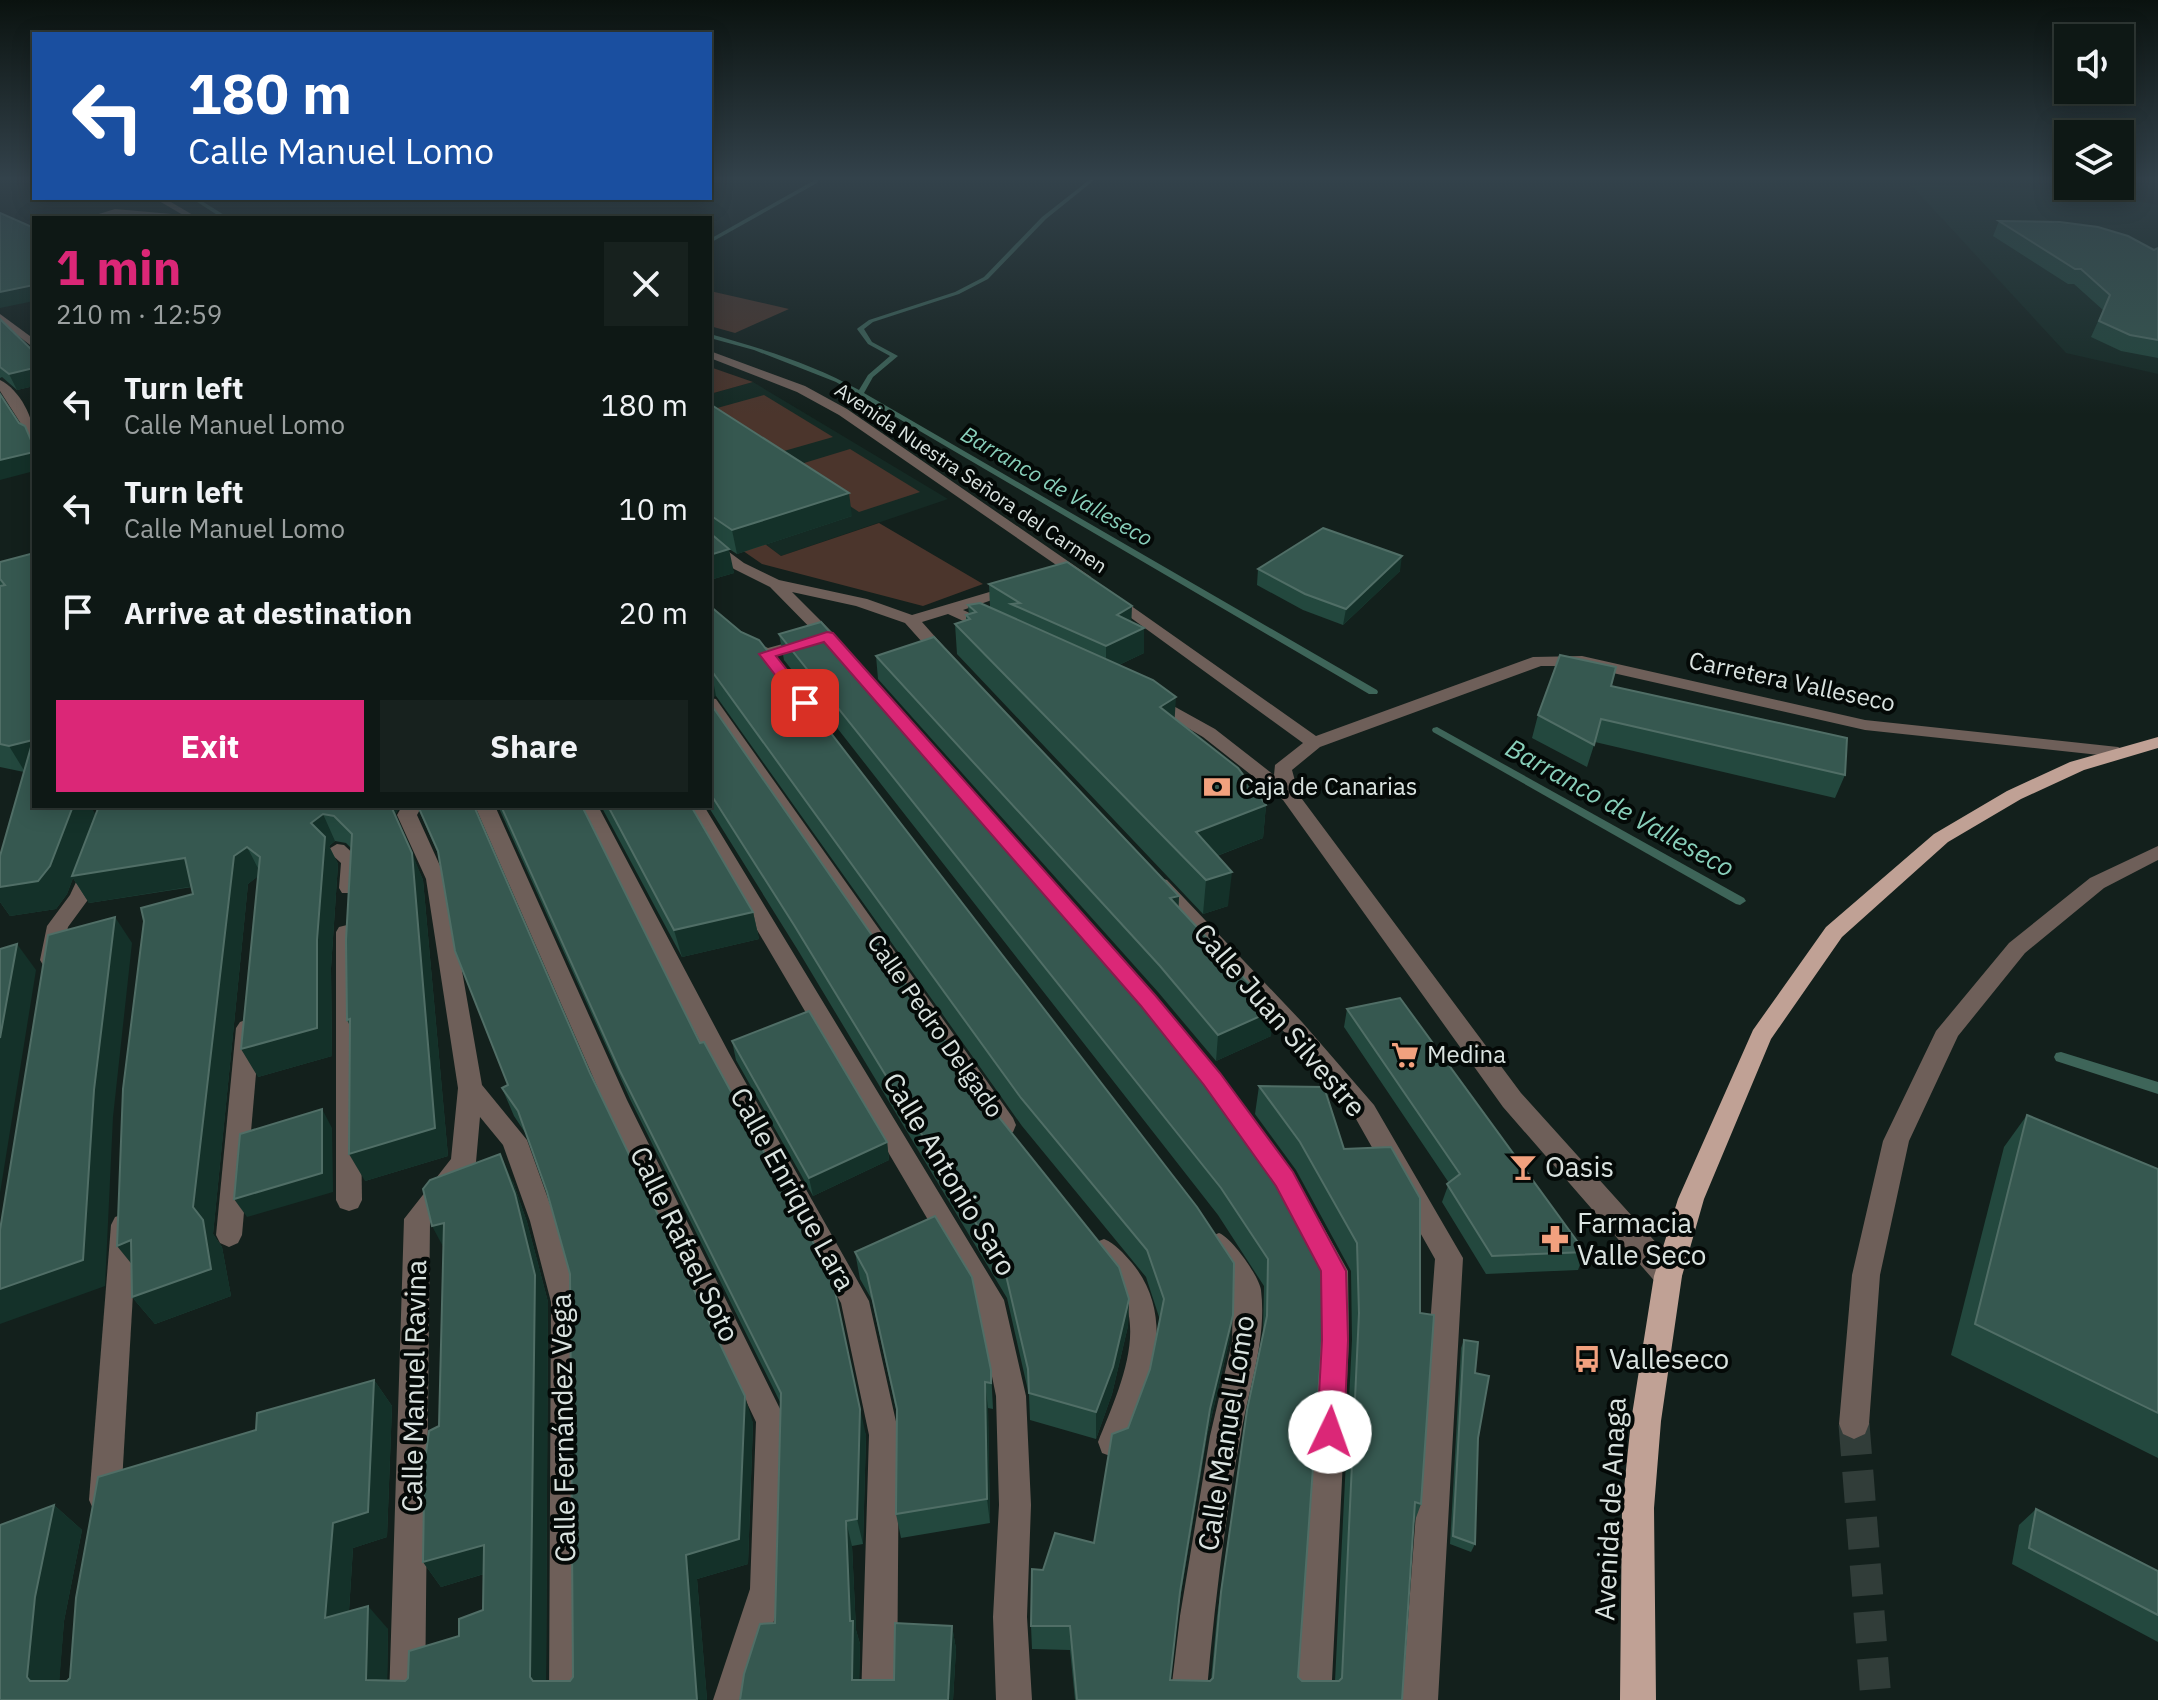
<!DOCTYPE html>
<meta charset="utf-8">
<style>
body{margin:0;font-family:"IBM Plex Sans",sans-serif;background:#17211e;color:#f1f3f6;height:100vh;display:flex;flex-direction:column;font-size:30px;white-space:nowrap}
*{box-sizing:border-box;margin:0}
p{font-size:26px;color:#9ba0a0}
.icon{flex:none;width:44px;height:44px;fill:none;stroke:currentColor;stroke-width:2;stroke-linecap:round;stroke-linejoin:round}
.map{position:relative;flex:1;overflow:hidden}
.details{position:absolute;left:32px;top:216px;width:680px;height:592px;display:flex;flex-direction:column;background:#0e1815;border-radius:0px;box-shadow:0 4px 20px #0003,0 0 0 2px #2e3734}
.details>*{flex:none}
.hud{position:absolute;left:32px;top:32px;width:680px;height:168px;border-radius:0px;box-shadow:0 4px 20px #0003,0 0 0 2px #2e3734;background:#1a4fa0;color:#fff;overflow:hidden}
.buttons{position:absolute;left:2054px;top:24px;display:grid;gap:16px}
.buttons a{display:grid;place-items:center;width:80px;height:80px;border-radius:0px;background:#0e1815;box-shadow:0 4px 20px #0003,0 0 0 2px #2e3734;font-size:40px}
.pin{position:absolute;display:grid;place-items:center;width:68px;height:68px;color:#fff;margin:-34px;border-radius:16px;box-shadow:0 4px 12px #0006}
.me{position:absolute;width:88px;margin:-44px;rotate:3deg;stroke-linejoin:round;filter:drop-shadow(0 0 6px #0008)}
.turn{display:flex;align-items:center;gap:28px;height:168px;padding:0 24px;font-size:36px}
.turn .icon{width:104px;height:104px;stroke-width:2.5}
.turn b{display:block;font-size:56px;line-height:68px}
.round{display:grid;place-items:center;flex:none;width:84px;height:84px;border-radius:0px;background:#17211e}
.head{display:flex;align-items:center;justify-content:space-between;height:136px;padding:0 24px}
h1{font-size:48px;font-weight:800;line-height:60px;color:#db2777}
.button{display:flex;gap:16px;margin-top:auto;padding:16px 24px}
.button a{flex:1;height:92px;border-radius:0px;background:#db2777;color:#fff;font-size:32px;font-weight:800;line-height:92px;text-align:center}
.button a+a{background:#17211e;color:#f1f3f6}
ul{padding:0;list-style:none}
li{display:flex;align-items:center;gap:24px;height:104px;padding:0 24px}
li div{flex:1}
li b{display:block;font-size:30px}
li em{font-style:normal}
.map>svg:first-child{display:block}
</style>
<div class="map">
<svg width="2158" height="1700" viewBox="0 0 2158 1700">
<rect width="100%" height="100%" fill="#13201c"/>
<g fill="#152a24">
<path d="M1927,184L2089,191L2158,205V374L2066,353L1912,186Z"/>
<path d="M753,382L948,499L781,556L710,503V394Z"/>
</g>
<g fill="#4b352c">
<path d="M710,291L789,309L735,333L710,326Z"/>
<path d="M710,367L753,382L710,394Z"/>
<path d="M764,395L833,437L770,455L710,410Z"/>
<path d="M850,449L920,492L859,512L791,467Z"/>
<path d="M710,503L781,556L879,523L983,584L923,606L762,564L710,528Z"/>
</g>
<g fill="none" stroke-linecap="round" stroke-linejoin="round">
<g fill="#3e6559" fill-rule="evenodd">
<path d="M815,177H819L817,183L710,243V239L813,181Z"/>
<path d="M1093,177H1098L1046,219L988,279L959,294L873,322L864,329L872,342L898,356L873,377L864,393L1377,690L1378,692L1377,694H1369L836,382L754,350L710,338V334C760,348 813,364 859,390L868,375L890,356L868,344L857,329L858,328L869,320L955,292L984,277L1042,217Z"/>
<path d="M191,198H197L229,218H222Z"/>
<path d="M1437,727L1744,898L1746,901L1740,905L1736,904L1433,732L1432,730L1433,728Z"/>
<path d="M2061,1052L2158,1082V1094L2056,1061L2054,1057L2056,1053Z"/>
</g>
<path stroke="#313d39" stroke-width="31" stroke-dasharray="31 16" stroke-linecap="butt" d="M1854,1424L1876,1700"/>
<g fill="#6e5f59" fill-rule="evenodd">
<path d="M154,198H164L193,215L188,218L115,215L86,218L115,209L183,215Z"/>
<path d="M0,314L34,339V348L0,322Z"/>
<path d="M710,351L805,386L847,409L1091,577L1083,582L1078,580L839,415L797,392L710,358Z"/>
<path d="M0,380C20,390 34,418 34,439L30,438L0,391Z"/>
<path d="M710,538L744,563L779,580L867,599L912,615L1013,585L1021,590L963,610L995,624V630H983L948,614L922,622L954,658L946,663L940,662L905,623L856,606L792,592L839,639L841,642L833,647L827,645L770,587L734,569L710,549Z"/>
<path d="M1110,591L1316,736L1533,657L1582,656L1865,720L2118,747L2127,752L2118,757L1865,730L1582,666H1541L1320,747L1292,770L1299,795L1521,1093L1678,1267L1682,1276L1678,1285L1668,1288L1658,1285L1503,1107L1283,800L1203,737L1144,702L1153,697L1159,698L1215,729L1274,775L1275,765L1303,743L1105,599V593Z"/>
<path d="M710,610L748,639L768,648L808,637L816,642L814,645C757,662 756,662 710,623Z"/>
<path d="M710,698L716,699L1013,1118L1016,1125L1013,1132L1004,1135L995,1132L710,716Z"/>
<path d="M402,806H422L417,815L446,879L482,1085L527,1140L556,1221L579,1302L585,1700H549L551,1302L530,1221L503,1145L480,1117L476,1162L430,1222L425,1700H389L404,1219L451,1159L458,1088L426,879L397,815Z"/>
<path d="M475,806H495L627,1100L786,1421L784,1589L749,1700H713L750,1589L756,1422L603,1100Z"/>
<path d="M578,806H598L729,1053L869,1301L899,1435L897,1700H861L869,1435L841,1303L708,1057Z"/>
<path d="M684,806H704L1004,1300L1026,1396L1031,1505L1027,1617L1032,1700H996L993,1617L999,1505L996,1396L977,1303Z"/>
<path d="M337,844L344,845L361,861L356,893H342L339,888L341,863L327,850Z"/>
<path d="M2158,846V860L2104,888L2025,953L1958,1036L1909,1141L1880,1275L1869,1424L1865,1434L1854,1439L1843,1434L1839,1424L1852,1275L1883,1141L1936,1031L2009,943L2090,878Z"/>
<path d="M91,863L101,870L90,897L68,927L59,965H43L40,960L47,926L70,895L84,865Z"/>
<path d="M1160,878L1167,880L1302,1022L1374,1105L1463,1258L1438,1700H1402L1435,1259L1356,1119L1286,1034L1153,890L1150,885L1153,880Z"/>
<path d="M347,925L355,927L358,932L362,1200L358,1208L349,1211L340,1208L336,1200V932L339,927Z"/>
<path d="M248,1019L256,1022L260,1028L242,1235L238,1243L229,1247L220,1243L216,1235L236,1028L240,1022Z"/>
<path d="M124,1214L133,1217L137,1225L121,1500L116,1511L105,1516L94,1511L89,1500L111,1225L115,1217Z"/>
<path d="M1310,1216L1319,1219L1348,1271L1349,1340L1331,1700H1295L1321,1340L1320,1272L1297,1227L1301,1219Z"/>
<path d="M1219,1233C1232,1238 1259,1276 1261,1290C1267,1339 1249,1387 1241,1434C1224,1522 1214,1611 1206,1700H1170L1180,1616L1210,1436L1232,1342L1233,1290L1205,1245L1209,1237Z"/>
<path d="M1104,1239C1116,1244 1123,1253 1132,1263C1179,1319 1149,1394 1124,1453L1113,1457L1102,1453L1098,1442C1114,1401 1144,1341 1123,1297C1115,1280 1099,1268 1090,1251L1094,1243Z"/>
</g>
<path fill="#c0a195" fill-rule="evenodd" d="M2158,737V748L2084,770L2021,799L1948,842L1842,937L1771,1039L1704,1199L1682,1276L1661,1421L1654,1508L1656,1700H1620L1622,1508L1631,1421L1654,1276L1678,1199L1753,1030L1826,927L1934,834L2007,791L2070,762Z"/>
</g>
<g fill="#23483e">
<path d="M1999,221L2154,250L2158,248V358L2121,351L2091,337L2103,310L2074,284H2068L1993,236Z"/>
<path d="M0,319L34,352V386L17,390L2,377L0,378Z"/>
<path d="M710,404L852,516L737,554L726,547L734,573L710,580Z"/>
<path d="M0,562L92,809L95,815L400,806L395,815L423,880L448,1156L365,1181L350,1026L347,1020L351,848L346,843L335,841L329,846L338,864L331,968L332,1056L258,1077V876L248,884L213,1234L222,1247L231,1296L155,1324L132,1297L193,894L192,887L89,903L73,878L67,894L56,909L10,916L0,902V856L24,772L0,767Z"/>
<path d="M1258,569L1400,571L1343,625L1303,610L1257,585Z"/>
<path d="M989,584L1131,622L1144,628V653L1119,665L1266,805L1263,838L1217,856L1228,906L1203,914L957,654L955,624L966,620V615H969L968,605L990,607Z"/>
<path d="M710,606L1233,1315L1229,1342L1207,1436L1178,1611L1170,1680L1210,1681L1211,1680L1217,1616L1243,1437L1263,1336L1264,1286L1218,1215L784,660L779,634L1277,1161L1298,1677L1302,1681H1335L1352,1340L1351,1271L1296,1170L1255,1114L1259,1086L1324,1087L1421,1504L1413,1526L1402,1700H1075L1070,1650L1032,1649L1031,1626L1043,1570L1094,1543L1128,1428L1150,1369L1160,1320L1146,1277L1022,1126L716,696L710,697Z"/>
<path d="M876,656L1179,896L1178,907L1271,1036L1216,1061L1158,992L878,679Z"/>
<path d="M1611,686L1845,775L1835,798L1595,742L1587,767L1532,738L1538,715Z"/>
<path d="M710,703L998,1116L1129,1299L1128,1326L1112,1394L1096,1439L1030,1420L1029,1395L1007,1298L799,952L708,806H710Z"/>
<path d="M417,806H474L590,1073L753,1423L748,1564L697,1579L707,1700H0L54,1505L82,1530L64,1621L59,1681H67L256,1430L374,1380L392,1406L387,1537L353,1548L349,1611L388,1629L387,1680L405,1681L459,1636L483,1610L484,1574L441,1587L423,1562L439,1426L513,1182L527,1222L548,1302L546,1681H570L573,1677L570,1274L547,1192L526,1134L514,1116L502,1088L508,1085L439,856Z"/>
<path d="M498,806H582L866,1435L863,1544L852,1546L856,1630L860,1644L859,1680H894L952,1626L956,1649L953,1700H740L775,1623L781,1404L630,1099Z"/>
<path d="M601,806H691L753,912L759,939L682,957Z"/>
<path d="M1347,1009L1585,1252L1578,1270L1486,1274L1442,1202L1449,1183L1344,1027Z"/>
<path d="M732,1041L887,1142L889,1160L813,1196L736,1060Z"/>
<path d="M2027,1115L2158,1169V1458L1951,1355L2004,1147Z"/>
<path d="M855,1252L991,1370L993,1409L988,1408L990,1523L901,1538L896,1514L897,1414L872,1300L860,1279Z"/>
<path d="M1464,1340L1478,1438L1475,1544L1471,1552L1450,1544L1461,1348Z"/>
<path d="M2036,1509L2158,1571V1642L2012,1564L2019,1525Z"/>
</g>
<g fill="#143129">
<path d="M34,285V301L0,308V292Z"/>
<path d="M34,368V386L17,390L9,374Z"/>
<path d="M34,452V471L0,480V460Z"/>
<path d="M849,493L852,516L737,554L732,530Z"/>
<path d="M729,549L734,573L710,580V555Z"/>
<path d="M1402,556L1400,571L1343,625L1346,609Z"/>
<path d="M1132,606L1131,630L1117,615Z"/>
<path d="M1144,628V653L1106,671V646Z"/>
<path d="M711,670L716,696L710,697V671Z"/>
<path d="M1176,697L1174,729L1160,707Z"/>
<path d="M33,740L25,772L9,746Z"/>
<path d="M1266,805L1263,838L1193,865L1196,832Z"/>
<path d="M73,806H93L92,809L96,815L185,858L201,885L89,903L73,878L67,894L56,909L10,916L0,902V887Z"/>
<path d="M390,806H400L394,816Z"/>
<path d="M323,814L335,841L329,846L338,864L331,968L332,1056L258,1077L241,1049L311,823Z"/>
<path d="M247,847L261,874L248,884L213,1234L222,1247L231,1296L155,1324L132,1297L193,1207L234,856Z"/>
<path d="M412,853L423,880L448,1156L365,1181L349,1154Z"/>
<path d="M1232,872L1228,906L1203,914L1206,880Z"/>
<path d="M1179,896L1178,921L1170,898Z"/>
<path d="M753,912L759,939L682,957L674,930Z"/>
<path d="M115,917L132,943L113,1117L105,1286L0,1324V1289L94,1090Z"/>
<path d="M17,944L36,970L0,1193V1038Z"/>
<path d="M1274,1010L1271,1036L1216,1061L1218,1035Z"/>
<path d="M322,1109L332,1128L333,1192L247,1217L234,1199Z"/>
<path d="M887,1142L889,1160L813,1196L809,1178Z"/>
<path d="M500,1154L513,1182L527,1222L548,1302L546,1700L530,1677Z"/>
<path d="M444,1223L447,1254L432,1226Z"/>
<path d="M131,1240L139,1273L117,1246Z"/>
<path d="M1129,1299L1128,1326L1112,1394L1096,1439V1412Z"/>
<path d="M1233,1315L1229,1342L1207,1436L1177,1616L1180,1592L1210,1409Z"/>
<path d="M374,1380L392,1406L387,1537L353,1548L347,1642L325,1618L333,1523Z"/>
<path d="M985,1382L988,1408L990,1523L987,1499Z"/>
<path d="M745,1396L753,1423L748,1564L697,1579L707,1700H697L686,1555Z"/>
<path d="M860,1409L866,1435L863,1544L857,1519Z"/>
<path d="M54,1505L82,1530L64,1621L58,1700L27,1677L35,1597Z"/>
<path d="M846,1521L852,1546L856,1630L860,1644L859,1700L852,1680Z"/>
<path d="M484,1545L500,1569L441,1587L423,1562Z"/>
<path d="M368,1606L388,1629L387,1700L366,1680Z"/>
<path d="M952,1626L956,1649L953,1700H948Z"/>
</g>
<g fill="#365850" stroke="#506e66" stroke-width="2">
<path d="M0,213L34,228V285L0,292Z"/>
<path d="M1999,221L2060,222L2098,227L2128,236L2154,250L2158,248V340L2130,335L2099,321L2110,295L2081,269H2075Z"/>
<path d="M0,319L34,352V368L9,374L0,367Z"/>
<path d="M0,394L19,423L25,426L34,447V452L0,460Z"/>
<path d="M710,404L849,493L732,530L710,515Z"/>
<path d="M1323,528L1402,556L1346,609L1305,594L1258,569Z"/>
<path d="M710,533L729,549L710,555Z"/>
<path d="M34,553V806H73L50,866L38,881L0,887V856L33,740L9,746L0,744V586L5,585L0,579V562Z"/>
<path d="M1067,562L1132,606L1117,615L1144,628L1106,646L1011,604L1020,603L989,584Z"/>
<path d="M980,603L1153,680L1176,697L1160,707L1238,768L1266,805L1196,832L1232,872L1206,880L955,624L970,619L966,615L976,612L968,605Z"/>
<path d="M710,606L741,632L759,640L1197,1207L1234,1263L1233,1315L1210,1409L1180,1592L1170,1680L1210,1681L1213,1678L1221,1592L1247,1410L1267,1316L1268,1259L1221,1188L779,634L821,622L1139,980L1203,1060L1277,1161L1323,1245L1324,1313L1298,1677L1302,1681H1339L1342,1678L1359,1313L1357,1243L1300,1142L1259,1086L1324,1087L1344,1149L1391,1147L1420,1198V1313L1434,1315L1421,1504L1415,1502L1402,1700H1077L1070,1626H1031L1032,1569L1043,1570L1055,1533L1094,1543L1112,1434L1128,1428L1150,1369L1164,1299L1147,1250L1021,1098L711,670L710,671Z"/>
<path d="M934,637L1179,896L1170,898L1274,1010L1218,1035L1160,966L876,656Z"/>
<path d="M1560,655L1616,667L1611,686L1847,738L1845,775L1601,719L1594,745L1538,715Z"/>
<path d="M710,703L998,1116L1119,1267L1129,1299L1113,1367L1096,1412L1029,1393L1028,1369L1005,1271L794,925L710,793Z"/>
<path d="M99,806H391L412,853L435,1128L349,1154L350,1019L347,1020L346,940L352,834L334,816L323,814L311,823L325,837L317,940V1028L241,1049L260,857L247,847L234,856L193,1207L203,1220L211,1269L132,1297L131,1240L117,1246L123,1089L144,921L141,908L193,894L185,858L72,876Z"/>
<path d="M418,806H474L590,1073L745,1396L739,1539L686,1555L697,1700H0V1525L54,1505L35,1597L27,1677L30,1681H67L70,1678L76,1598L98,1477L256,1430L257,1413L374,1380L368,1512L333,1523L325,1618L368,1606L366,1680L405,1681L408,1678L409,1651L459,1636V1619L483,1610L484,1545L423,1562L424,1495L420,1496L429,1431L439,1426L444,1223L432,1226L423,1189L430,1180L500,1154L515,1194L535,1275L530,1677L533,1681H570L573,1677L570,1274L547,1192L518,1111L502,1088L508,1085L455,951L438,851Z"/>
<path d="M501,806H582L700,1043L704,1042L832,1277L860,1409L857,1519L846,1521L850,1621H853L852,1680H894L895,1623L952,1626L948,1700H740L744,1674L760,1624L775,1623L781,1393L620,1071Z"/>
<path d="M608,806H691L753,912L674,930Z"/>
<path d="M115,917L94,1090L83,1260L0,1289V1230L48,935Z"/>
<path d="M17,944L0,1038V949Z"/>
<path d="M1400,998L1585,1252L1492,1256L1447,1184L1460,1174L1347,1009Z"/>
<path d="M809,1011L887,1142L809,1178L732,1041Z"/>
<path d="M322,1109V1173L234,1199L240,1134Z"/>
<path d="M2027,1115L2158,1169V1413L1975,1324Z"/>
<path d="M935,1216L972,1277L991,1370V1383L985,1382L987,1499L896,1514L897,1409L867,1274L855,1252Z"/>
<path d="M1464,1340L1478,1342L1475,1373L1489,1376L1478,1438L1475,1544L1453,1536Z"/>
<path d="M2036,1509L2158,1571V1615L2029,1548Z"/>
</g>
<linearGradient id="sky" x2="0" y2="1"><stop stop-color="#0a120f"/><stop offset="0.43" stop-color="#33424b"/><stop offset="1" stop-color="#33424b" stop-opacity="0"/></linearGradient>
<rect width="2158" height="415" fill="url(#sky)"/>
<path fill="#db2777" stroke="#8e194d" stroke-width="2" d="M827,632L833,633L1155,995L1220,1073L1293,1172L1346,1271L1348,1340L1344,1432L1340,1442L1330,1446L1321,1442L1317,1432L1322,1340L1321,1271L1276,1186L1204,1085L1141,1006L824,642L776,656L813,703L805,708L800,707L759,654Z"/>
<defs>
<g id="bank-bare" transform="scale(2.16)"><path d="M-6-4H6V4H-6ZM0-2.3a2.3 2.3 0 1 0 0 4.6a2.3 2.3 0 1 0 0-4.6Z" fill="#f2a17e" stroke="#040907" stroke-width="2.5" paint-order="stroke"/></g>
<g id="supermarket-bare" transform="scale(2.16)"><path d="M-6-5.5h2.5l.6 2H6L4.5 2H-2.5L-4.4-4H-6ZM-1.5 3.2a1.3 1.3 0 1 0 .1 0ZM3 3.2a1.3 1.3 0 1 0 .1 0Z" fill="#f2a17e" stroke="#040907" stroke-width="2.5" paint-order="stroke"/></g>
<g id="bar-bare" transform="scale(2.16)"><path d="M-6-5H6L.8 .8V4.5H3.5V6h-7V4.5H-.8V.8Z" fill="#f2a17e" stroke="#040907" stroke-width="2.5" paint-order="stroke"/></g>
<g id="pharmacy-bare" transform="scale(2.16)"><path d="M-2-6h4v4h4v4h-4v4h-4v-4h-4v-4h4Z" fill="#f2a17e" stroke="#040907" stroke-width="2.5" paint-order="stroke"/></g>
<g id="bus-bare" transform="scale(2.16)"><path d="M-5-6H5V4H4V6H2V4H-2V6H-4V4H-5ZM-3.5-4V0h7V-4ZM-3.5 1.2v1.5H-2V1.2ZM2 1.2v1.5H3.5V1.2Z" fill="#f2a17e" stroke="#040907" stroke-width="2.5" paint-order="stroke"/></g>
</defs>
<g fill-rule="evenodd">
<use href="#bank-bare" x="1217" y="787"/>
<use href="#supermarket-bare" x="1405" y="1055"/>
<use href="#bar-bare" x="1523" y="1167"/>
<use href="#pharmacy-bare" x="1555" y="1239"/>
<use href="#bus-bare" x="1587" y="1359"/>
</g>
<g text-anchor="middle" stroke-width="8" stroke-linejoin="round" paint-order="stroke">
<g font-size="20" fill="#dae3e0" stroke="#040907">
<text transform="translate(971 478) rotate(34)" y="7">Avenida Nuestra Señora del Carmen</text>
</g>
<g font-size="22" font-style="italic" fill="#89d0bb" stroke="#040907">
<text transform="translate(1057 486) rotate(30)" y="8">Barranco de Valleseco</text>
</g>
<g font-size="24" fill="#dae3e0" stroke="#040907">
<text transform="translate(1792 682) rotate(12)" y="8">Carretera Valleseco</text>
<text transform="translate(935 1026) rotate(55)" y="8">Calle Pedro Delgado</text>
</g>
<g font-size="24" fill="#dae3e0" stroke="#040907" text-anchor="start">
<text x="1239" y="795">Caja de Canarias</text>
<text x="1427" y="1063">Medina</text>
</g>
<g font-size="26" font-style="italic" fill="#89d0bb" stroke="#040907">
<text transform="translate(1620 808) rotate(29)" y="9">Barranco de Valleseco</text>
</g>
<g font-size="28" fill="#dae3e0" stroke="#040907">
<text transform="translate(1280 1020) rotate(49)" y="10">Calle Juan Silvestre</text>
<text transform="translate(950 1174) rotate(59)" y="10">Calle Antonio Saro</text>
<text transform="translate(793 1189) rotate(61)" y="10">Calle Enrique Lara</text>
<text transform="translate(685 1244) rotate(64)" y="10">Calle Rafael Soto</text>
<text transform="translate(414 1386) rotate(-89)" y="10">Calle Manuel Ravina</text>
<text transform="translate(563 1428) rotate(-91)" y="10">Calle Fernández Vega</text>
<text transform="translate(1226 1433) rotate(-81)" y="10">Calle Manuel Lomo</text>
<text transform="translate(1610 1509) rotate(-87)" y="10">Avenida de Anaga</text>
</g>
<g font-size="28" fill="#dae3e0" stroke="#040907" text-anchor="start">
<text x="1545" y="1177">Oasis</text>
<text x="1577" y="1233">Farmacia<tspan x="1577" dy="32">Valle Seco</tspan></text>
<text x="1609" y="1369">Valleseco</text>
</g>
</g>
</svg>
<div class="buttons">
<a><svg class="icon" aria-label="sound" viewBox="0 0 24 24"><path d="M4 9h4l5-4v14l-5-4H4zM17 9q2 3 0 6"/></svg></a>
<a><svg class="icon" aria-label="layers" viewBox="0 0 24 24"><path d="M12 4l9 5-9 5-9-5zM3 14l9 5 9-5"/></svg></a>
</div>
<div class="pin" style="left:805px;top:703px;background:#d93025"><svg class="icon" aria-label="arrive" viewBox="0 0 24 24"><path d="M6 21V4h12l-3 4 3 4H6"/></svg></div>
<svg class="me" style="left:1330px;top:1432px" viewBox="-20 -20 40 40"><circle r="19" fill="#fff"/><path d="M0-13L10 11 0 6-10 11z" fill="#db2777"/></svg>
<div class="hud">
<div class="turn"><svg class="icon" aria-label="left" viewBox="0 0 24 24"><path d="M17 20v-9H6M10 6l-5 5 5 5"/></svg><div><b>180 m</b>Calle Manuel Lomo</div></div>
</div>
<section class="details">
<div class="head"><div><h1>1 min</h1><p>210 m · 12:59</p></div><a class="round"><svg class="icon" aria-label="close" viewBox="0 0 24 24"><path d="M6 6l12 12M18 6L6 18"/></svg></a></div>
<ul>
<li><svg class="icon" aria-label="left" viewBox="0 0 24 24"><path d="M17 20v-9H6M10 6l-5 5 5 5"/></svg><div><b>Turn left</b><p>Calle Manuel Lomo</p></div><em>180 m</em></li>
<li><svg class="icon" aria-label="left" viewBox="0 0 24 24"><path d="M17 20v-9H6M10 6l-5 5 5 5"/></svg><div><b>Turn left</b><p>Calle Manuel Lomo</p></div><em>10 m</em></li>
<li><svg class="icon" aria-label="arrive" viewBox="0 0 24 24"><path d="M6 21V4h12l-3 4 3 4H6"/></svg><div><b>Arrive at destination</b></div><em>20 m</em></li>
</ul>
<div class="button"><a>Exit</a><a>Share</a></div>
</section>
</div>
